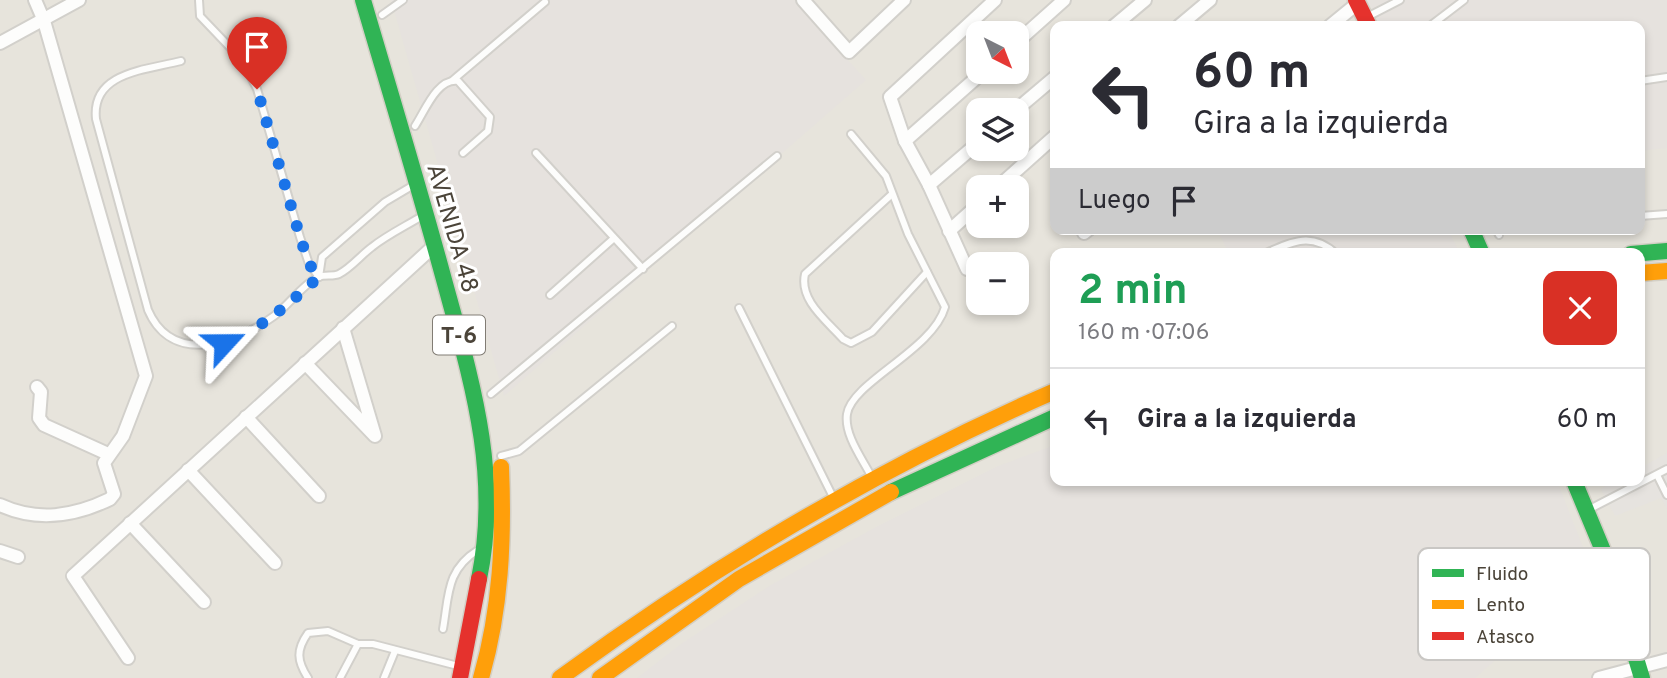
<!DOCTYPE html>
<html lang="es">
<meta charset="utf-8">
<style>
body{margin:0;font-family:Overpass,sans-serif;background:#f7f7f7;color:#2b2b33;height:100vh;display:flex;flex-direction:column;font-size:26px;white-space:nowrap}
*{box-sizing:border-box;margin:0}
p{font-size:23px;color:#7c7c81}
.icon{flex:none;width:38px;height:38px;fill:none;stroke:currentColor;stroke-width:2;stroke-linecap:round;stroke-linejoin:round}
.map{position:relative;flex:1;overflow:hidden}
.panel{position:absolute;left:1050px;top:248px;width:595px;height:238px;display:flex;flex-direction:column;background:#fff;border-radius:14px;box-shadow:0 4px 10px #0003}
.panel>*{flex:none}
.top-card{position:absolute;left:1050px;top:21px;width:595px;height:214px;border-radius:14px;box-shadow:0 4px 10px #0003;background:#fff;color:#2b2b33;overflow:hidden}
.needle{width:46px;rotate:138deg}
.controls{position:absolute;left:966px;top:21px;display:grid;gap:14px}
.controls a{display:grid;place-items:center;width:63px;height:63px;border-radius:14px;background:#fff;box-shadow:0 4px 10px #0003;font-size:35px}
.pin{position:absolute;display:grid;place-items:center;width:60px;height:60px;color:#fff;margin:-72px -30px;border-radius:50% 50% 50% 0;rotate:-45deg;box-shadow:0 0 7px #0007}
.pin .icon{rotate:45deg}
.me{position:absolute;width:77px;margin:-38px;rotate:66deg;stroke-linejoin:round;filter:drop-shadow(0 0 5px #0008)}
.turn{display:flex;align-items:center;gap:24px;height:147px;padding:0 28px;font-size:32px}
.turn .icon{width:91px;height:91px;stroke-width:2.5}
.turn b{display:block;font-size:49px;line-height:60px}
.then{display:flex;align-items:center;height:66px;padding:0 28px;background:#0003;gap:14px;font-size:26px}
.round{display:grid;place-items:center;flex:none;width:74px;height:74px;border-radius:14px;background:#f7f7f7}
.summary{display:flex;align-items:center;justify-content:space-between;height:119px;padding:0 28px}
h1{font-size:42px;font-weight:700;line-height:52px;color:#1e9e55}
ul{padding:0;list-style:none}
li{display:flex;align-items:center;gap:21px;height:105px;padding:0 28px;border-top:2px solid #e1e1e2}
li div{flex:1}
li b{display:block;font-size:26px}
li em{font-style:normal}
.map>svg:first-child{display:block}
</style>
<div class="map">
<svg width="1667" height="678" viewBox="0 0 1667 678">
<rect width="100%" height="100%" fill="#f4f2ee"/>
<path fill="#e7e4dc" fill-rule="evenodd" d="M0,0H1667V678H0ZM1055,26H1640V229H1055ZM978,33H1017V72H978ZM978,110H1017V149H978ZM978,187H1017V226H978ZM1055,254H1640V481H1055ZM978,264H1017V303H978Z"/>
<g fill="#e6e2de">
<path d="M391,0H794L866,80L504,396Z"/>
<path d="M1367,0H1667V148L1640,151V26H1380Z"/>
<path d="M1217,229H1448L1460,254H1229Z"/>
<path d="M1055,445V481H1557L1594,575L1475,678H637L681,644L771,585L876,527L998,466Z"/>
</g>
<path fill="#e6e3df" d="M1667,453V509L1661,498L1615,516L1601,489L1615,481H1640V468Z"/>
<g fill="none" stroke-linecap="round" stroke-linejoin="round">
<g stroke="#d2d0cb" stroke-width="10">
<g id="lane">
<path d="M199,0L200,16L242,60L257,89L300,237L309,264L319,277"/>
<path d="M382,15L403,0"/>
<path d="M1367,17L1400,0"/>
<path d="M1430,26L1464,0"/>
<path d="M181,61C146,70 91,72 96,119L148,310C172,366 236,344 274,316C289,305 302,285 318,277C325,274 333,277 339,274C351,268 361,255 372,247C387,235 406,226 422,216"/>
<path d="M453,80L545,2"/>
<path d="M1640,81L1667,77"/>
<path d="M415,126C425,111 437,78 458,81L490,117L488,131L463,153"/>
<path d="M851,134L886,176L908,234L945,307C933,350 852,382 847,414C844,434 861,457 870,474"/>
<path d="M536,153L643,269"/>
<path d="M891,195L805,274C799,300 826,320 843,339L851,343L872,332L927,272"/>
<path d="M1640,216L1667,214"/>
<path d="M1496,229L1499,235"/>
<path d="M1264,254C1291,242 1312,231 1336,254"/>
<path d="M319,277L322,257L385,202L412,186"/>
<path d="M550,295L613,239"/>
<path d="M739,308L832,495"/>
<path d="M491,394L777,156"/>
<path d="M501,456L519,451L672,326"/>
<path d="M1657,475L1667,495"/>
<path d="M1588,510L1667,469"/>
<path d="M443,629C449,595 446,570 478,550"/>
<path d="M308,678C297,661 296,650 308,633L328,631L358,644H373L458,666"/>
<path d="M340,678L358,644"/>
<path d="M384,678L395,651"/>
</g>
</g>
<g stroke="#d2d0cb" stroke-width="16">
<g id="street">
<path d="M803,0L849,52L904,0"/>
<path d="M1114,26L1145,0"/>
<path d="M1179,26L1210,0"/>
<path d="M1330,26L1358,3"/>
<path d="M1017,42L1064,0"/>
<path d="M0,43L79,0"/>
<path d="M1016,110L1055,77"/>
<path d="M905,141L983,72"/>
<path d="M929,185L978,143"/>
<path d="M998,187L1055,136"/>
<path d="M949,231L978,205"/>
<path d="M1084,233L1089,229"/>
<path d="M967,269L929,185L905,141L890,97L995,0"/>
<path d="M305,363L375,436L343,328"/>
<path d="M37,387L41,392L39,418L44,425L108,454"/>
<path d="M246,417L319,496"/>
<path d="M188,470L275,563"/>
<path d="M0,505C37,522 73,517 110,499L114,494L104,463L123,436L146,376L44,21L35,0"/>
<path d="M130,523L204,602"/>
<path d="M0,551L18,557"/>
<path d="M128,658L73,576L434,246"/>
<path d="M1599,678L1667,660"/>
</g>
</g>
<g stroke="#d3cfc5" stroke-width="19">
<g id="fast">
<path d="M363,0C390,92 418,184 443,276C471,379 501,472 479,579"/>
<path d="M1471,229L1482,254"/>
<path d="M1631,254L1667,251"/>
<path d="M1574,481L1604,553L1642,678"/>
<path d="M891,492L1055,417"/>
</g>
</g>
<g stroke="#d3cfc5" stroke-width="19">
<g id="slow">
<path d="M1640,273L1667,271"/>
<path d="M481,678C501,609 504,539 501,467"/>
<path d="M560,678C716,564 878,468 1055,391"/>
<path d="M600,678L739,579L891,492"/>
</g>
</g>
<g stroke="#d3cfc5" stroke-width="19">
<g id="jam">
<path d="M1356,0L1369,26"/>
<path d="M460,678L479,579"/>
</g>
</g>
<use href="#lane" stroke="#fdfdfc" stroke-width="6"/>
<use href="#street" stroke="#fdfdfc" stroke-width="12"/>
<use href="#fast" stroke="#30b455" stroke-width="16"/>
<use href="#slow" stroke="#ff9f0a" stroke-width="16"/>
<use href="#jam" stroke="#e5322d" stroke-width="16"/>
</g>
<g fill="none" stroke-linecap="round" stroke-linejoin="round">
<path stroke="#1a73e8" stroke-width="12" stroke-dasharray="0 21.6" d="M224,343C262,329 289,303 319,277L309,264L300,237L257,89"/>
</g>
<g text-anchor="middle" stroke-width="6" stroke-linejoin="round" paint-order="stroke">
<rect fill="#fff" stroke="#817c74" stroke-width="2" x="433" y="315.5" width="52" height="39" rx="5"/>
<g font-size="23" font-weight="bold" fill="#4b4439">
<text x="459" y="343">T-6</text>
</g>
<g font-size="24" fill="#4b4439" stroke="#fff">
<text transform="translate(453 228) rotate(74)" y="8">AVENIDA 48</text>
</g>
</g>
<rect x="1418" y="548" width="232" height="112" rx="10" fill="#fff" stroke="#c9c7c4" stroke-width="2"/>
<rect x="1432" y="569" width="32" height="8" fill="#30b455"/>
<rect x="1432" y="600" width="32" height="9" fill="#ff9f0a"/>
<rect x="1432" y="632" width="32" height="8" fill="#e5322d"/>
<g font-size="19" fill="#4b4439">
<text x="1476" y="580">Fluido</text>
<text x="1476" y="611">Lento</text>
<text x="1476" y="643">Atasco</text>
</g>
</svg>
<div class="controls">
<a><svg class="needle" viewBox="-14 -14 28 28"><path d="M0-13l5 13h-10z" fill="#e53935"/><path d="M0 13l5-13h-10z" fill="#7c7c81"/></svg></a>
<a><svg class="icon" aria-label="layers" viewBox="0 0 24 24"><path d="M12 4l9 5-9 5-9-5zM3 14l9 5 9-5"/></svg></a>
<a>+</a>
<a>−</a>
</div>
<div class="pin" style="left:257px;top:89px;background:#d93025"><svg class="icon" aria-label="arrive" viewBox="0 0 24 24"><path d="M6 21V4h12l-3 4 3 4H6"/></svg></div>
<svg class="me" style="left:224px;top:343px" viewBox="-20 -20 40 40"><path d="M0-17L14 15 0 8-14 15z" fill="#1a73e8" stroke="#fff" stroke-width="4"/></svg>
<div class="top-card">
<div class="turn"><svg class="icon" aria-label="left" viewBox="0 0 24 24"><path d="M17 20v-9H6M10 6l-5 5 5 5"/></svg><div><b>60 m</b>Gira a la izquierda</div></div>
<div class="then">Luego<svg class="icon" aria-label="arrive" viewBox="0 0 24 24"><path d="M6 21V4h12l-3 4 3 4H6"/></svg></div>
</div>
<section class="panel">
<div class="summary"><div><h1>2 min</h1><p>160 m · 07:06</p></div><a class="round" style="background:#d93025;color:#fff"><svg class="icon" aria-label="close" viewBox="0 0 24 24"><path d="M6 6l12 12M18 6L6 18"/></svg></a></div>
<ul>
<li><svg class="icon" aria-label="left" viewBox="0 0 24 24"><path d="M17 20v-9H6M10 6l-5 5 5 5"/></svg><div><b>Gira a la izquierda</b></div><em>60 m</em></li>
</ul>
</section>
</div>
